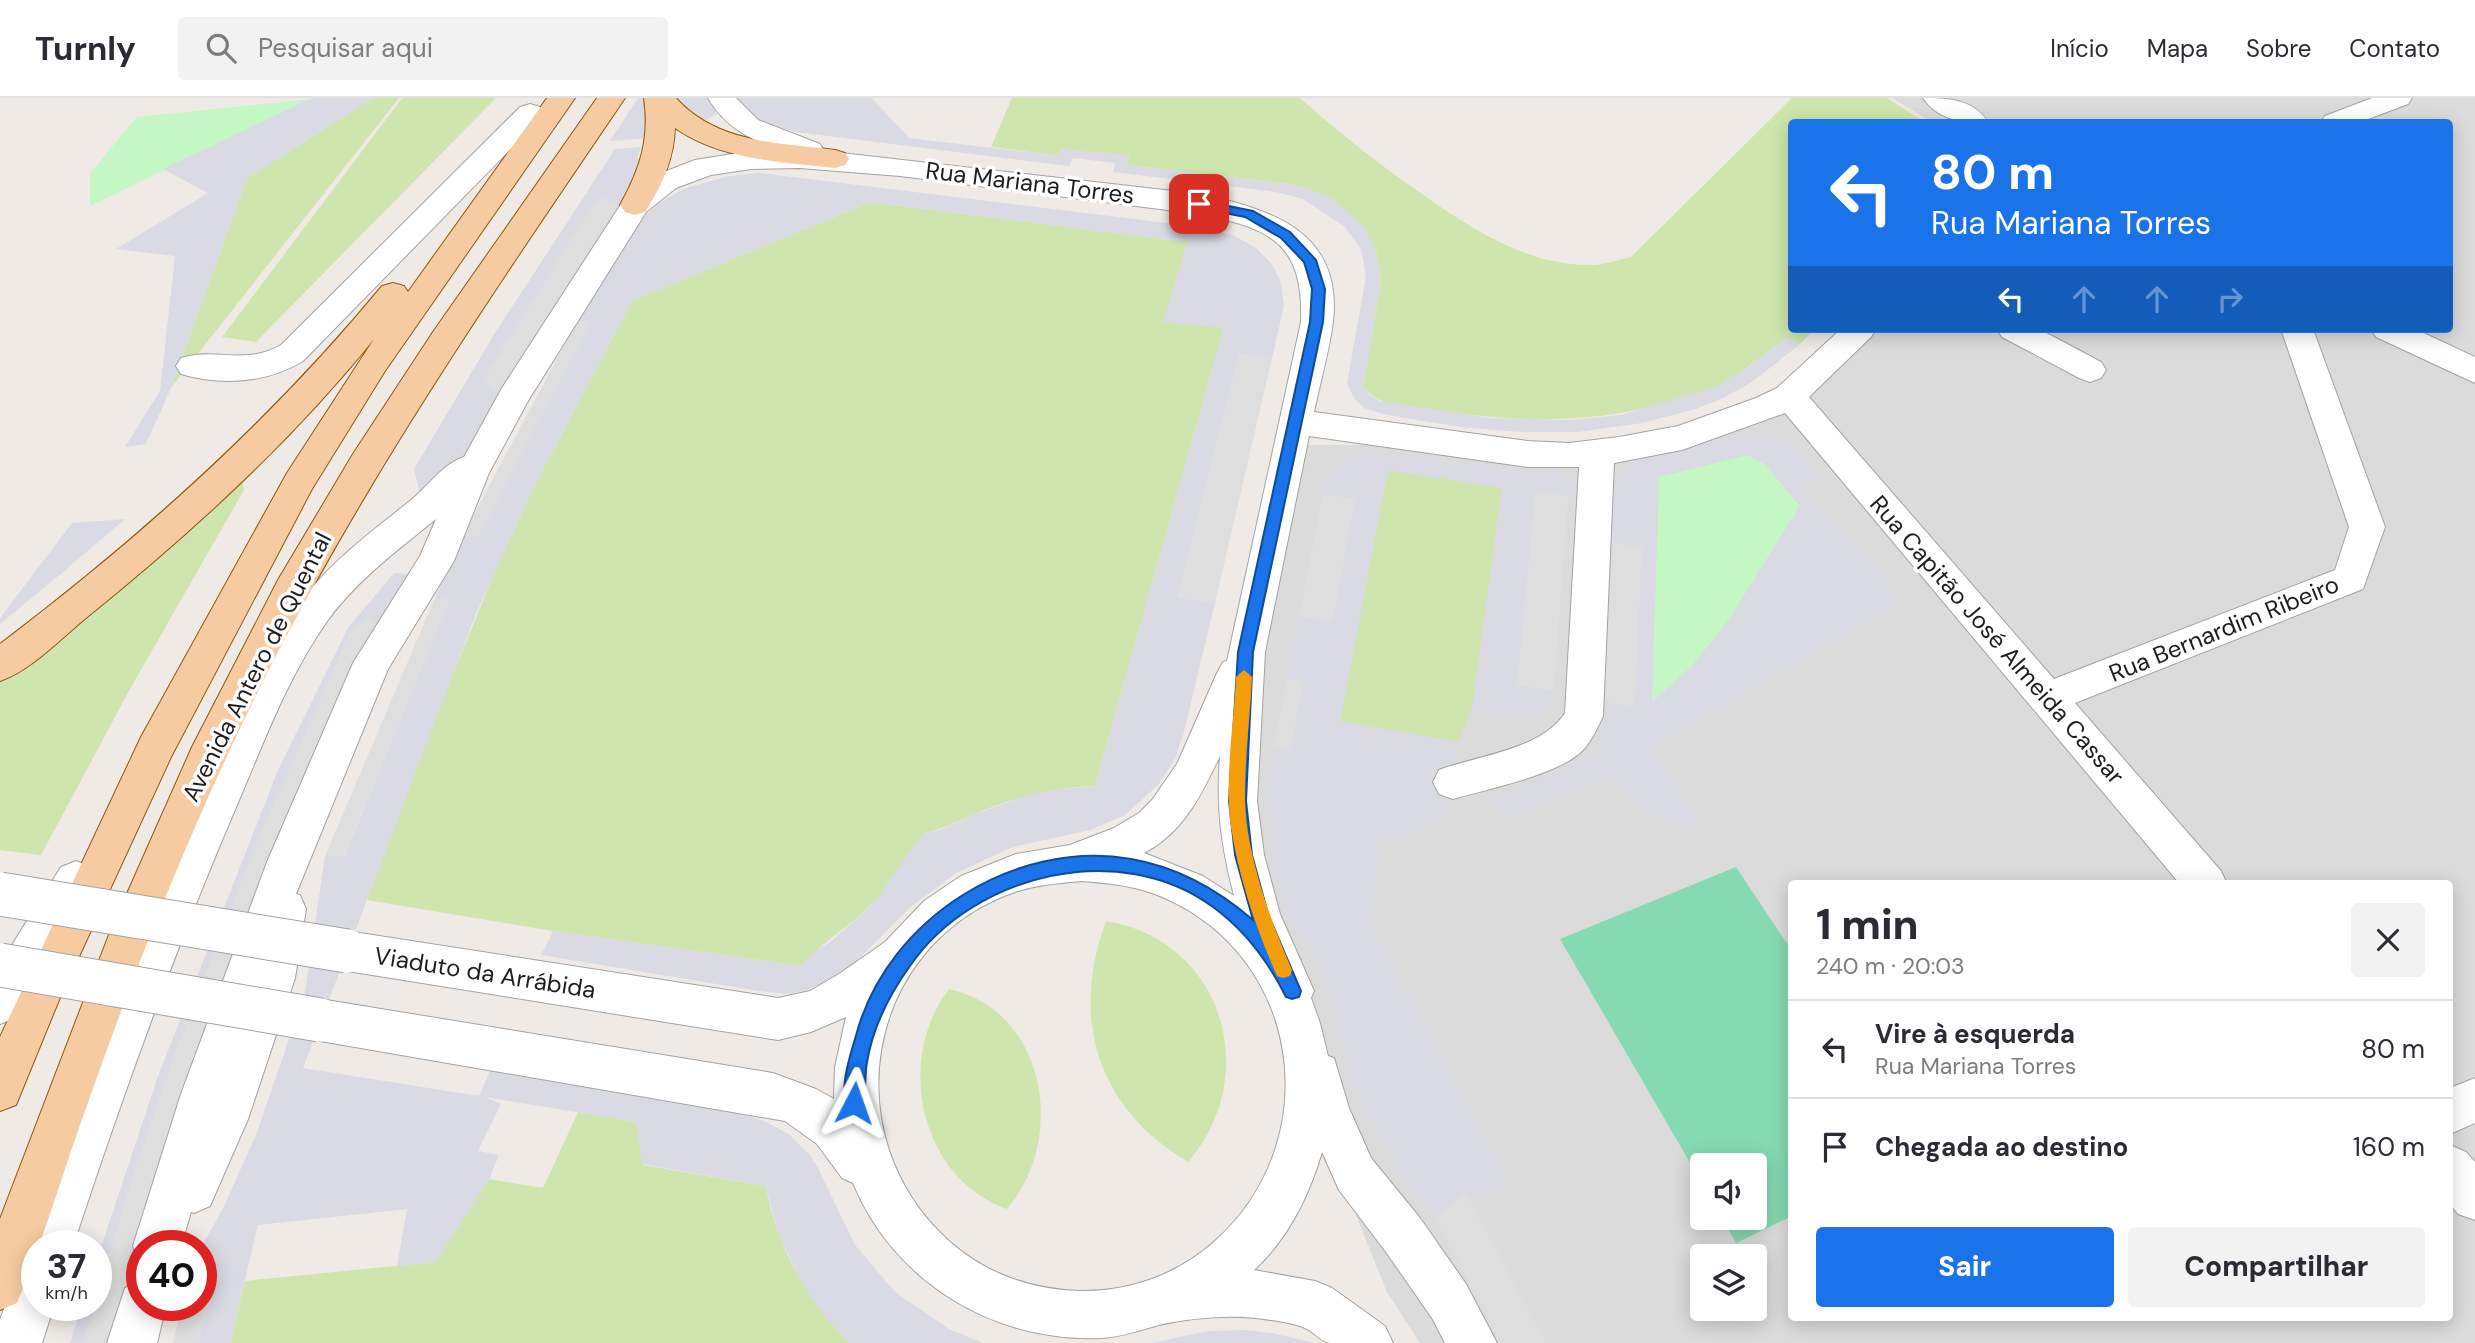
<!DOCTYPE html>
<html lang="pt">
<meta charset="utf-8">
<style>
body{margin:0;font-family:"DM Sans",sans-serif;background:#f2f2f3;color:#2b2b33;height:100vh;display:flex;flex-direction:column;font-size:26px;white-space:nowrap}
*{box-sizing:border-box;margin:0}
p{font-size:23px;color:#7c7c81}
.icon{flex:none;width:38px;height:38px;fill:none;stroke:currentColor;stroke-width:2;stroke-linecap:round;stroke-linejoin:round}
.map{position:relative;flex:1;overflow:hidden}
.sheet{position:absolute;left:1788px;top:782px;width:665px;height:441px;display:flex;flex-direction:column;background:#fff;border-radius:7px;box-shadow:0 4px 18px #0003}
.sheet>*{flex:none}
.top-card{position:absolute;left:1788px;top:21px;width:665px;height:214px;border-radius:7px;box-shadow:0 4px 18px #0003;background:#1a73e8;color:#fff;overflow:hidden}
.tools{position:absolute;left:1690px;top:1055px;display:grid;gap:14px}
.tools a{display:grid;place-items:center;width:77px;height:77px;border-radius:7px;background:#fff;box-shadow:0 4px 18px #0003;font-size:35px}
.speed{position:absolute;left:21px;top:1132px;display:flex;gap:14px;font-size:35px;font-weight:700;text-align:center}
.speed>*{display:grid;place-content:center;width:91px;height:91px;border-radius:50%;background:#fff;box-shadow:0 4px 18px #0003;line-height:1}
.speed small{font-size:18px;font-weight:400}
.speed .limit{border:10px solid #d22;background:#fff;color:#111}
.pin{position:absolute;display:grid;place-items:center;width:60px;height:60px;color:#fff;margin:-30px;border-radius:14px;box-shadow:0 4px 10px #0006}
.me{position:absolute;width:77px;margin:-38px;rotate:4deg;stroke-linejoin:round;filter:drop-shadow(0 0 5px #0008)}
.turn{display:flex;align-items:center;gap:24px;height:147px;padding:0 28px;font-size:32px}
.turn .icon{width:91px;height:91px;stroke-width:2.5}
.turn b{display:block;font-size:49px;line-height:60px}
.lanes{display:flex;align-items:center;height:66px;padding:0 28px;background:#0003;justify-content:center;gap:35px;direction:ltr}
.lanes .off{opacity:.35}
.round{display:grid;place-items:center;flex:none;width:74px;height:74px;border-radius:7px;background:#f2f2f3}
.headline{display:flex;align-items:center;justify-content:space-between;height:119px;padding:0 28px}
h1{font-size:42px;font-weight:800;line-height:52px}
.action{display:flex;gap:14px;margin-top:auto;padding:14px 28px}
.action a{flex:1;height:80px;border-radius:7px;background:#1a73e8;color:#fff;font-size:28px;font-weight:800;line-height:80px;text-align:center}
.action a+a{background:#f2f2f3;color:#2b2b33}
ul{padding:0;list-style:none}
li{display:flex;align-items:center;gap:21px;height:98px;padding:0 28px;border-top:2px solid #e1e1e2}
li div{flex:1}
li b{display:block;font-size:26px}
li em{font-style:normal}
header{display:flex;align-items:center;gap:42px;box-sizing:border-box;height:98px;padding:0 35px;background:#fff;border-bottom:2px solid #e1e1e2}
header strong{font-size:33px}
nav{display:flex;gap:38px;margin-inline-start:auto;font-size:24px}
.search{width:490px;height:63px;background:#f2f2f3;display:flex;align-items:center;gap:18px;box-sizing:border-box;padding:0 24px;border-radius:7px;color:#7c7c81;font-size:26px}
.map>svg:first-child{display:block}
</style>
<header>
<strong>Turnly</strong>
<div class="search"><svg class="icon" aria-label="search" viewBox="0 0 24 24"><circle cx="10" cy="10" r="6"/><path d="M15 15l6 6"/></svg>Pesquisar aqui</div>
<nav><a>Início</a><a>Mapa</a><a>Sobre</a><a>Contato</a></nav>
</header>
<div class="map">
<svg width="2475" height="1245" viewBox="0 0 2475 1245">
<rect width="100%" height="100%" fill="#efeae5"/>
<path fill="#dcdbdb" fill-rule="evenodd" d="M1892,0H2475V1245H1420L1387,1194L1276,919L1213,627L1307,347H1468L1628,356L1848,260L1868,231H2450V24H1932ZM1792,786H2450V1220H1792ZM1703,1068H1755V1120H1703ZM1703,1158H1755V1211H1703Z"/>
<g fill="#cee6ad">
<path d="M373,0H399L171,290L247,80Z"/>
<path d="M402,0H496L256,244L222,239Z"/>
<path d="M1012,0H1300C1337,33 1371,60 1412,89C1466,127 1525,169 1595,167C1607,166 1620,161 1631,159L1792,0H1887L1925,24H1792V231H1814L1799,247L1788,239C1765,256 1743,274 1718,288C1701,296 1681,301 1662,306C1587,326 1518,324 1441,313C1416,310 1378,310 1363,288L1381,182L1376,153L1312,92L1288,86L1127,67L1129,58L1061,51L1059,58L991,49Z"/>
<path d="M870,104L1187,144L1224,230L1095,688C1054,689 1013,700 975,716C957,723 943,732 924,735C907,760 890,790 868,810C847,830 820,846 801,868L553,833L367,802L434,622L494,476L536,385L632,203Z"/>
<path d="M1388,372L1502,390L1472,611L1458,644L1339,624Z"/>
<path d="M241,380L244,392L130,591L41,757L0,752V582Z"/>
<path d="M1106,823C1223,842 1263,977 1188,1064C1097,1010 1070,921 1106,823Z"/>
<path d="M949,891C1047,913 1067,1041 1007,1111C919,1080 895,961 949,891Z"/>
<path d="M578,1014L636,1024L643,1067L766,1088C777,1150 807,1200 850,1245H230L245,1183L435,1164L489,1081L543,1090Z"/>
</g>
<g fill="#c4f7c4">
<path d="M312,1L90,108V75L137,19Z"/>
<path d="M1748,357L1765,366L1800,408L1730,520L1693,567L1651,605L1659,379Z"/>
</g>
<path fill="#86dab2" d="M1736,769L1792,853V1118L1736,1145L1722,1120H1755V1068H1703V1087L1560,841Z"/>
<g fill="#dedede">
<path d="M599,99L620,109L503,302L485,280Z"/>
<path d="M577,223L590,224L478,440L462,439Z"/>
<path d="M1240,256L1272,260L1215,505L1178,499Z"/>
<path d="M1535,393L1568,398L1554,593L1517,587Z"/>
<path d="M1323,396L1355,400L1333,524L1299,519Z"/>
<path d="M1609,444L1642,449L1635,609L1599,603Z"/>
<path d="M435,500H451L343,759L325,758Z"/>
<path d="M369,521L384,534L142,1148V1183L125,1245H83L134,1076L174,960L251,755L352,531Z"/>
<path d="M1287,581L1304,583L1291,651L1274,649Z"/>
<path d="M1466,1096L1546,1245H1501L1435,1120Z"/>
<path d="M210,1198L198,1245H173L182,1208H201V1199Z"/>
</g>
<g fill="#d9dae4" fill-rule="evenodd">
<path d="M312,0H373L247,80L171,290L146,346L125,349L160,293L175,158L116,151L208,95L163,71Z"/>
<path d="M638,0H646L650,40L610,43Z"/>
<path d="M677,0H711L717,16L701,25L691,19Z"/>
<path d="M734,0H872L909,40L1059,58L1061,51L1129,57L1127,67L1288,86L1312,92L1333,101L1365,130L1376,153L1381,182L1363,288L1369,296L1380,303L1490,320L1569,322L1621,317L1716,289L1747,270L1788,239L1799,247L1752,284L1723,300L1696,311L1642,325L1578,334H1521L1460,329L1387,317L1364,310L1354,300L1347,286L1366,178L1361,151L1345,129L1303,101L1276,94L1113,74L1115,65L1073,60L1069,68L796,34L758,24Z"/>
<path d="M641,49L637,61H645L620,109L599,99L485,280L503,302L470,354L421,400L414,371L495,235L615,51Z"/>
<path d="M760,75L1192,128L1233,137L1256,150L1272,166L1281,185L1284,208L1272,260L1240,256L1178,499L1215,505L1184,634L1176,659L1159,686L1125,717L1090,732L1013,749L956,775L908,811L855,865L830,882L804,893L786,896L759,893L541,857L553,833L801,868L812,855L830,844L871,808L924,735L940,732L975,716L1023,699L1050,692L1095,688L1224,230L1163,224L1187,144L870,104L632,203L536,385L476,516L303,970L479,998L490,973L740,1016L764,1023L790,1037L810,1057L818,1070L855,1147L895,1194L949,1231L983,1245H850L824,1218L803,1187L778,1135L766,1088L642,1066L636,1024L485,999L501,1006L478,1053L499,1057L489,1082L435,1164L397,1168L407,1111L258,1127L230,1245H198L210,1199H201V1150L224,1108L256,1037L305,895L325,758H344L450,501L435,500L462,439H478L590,224L577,223L640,123L656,107L683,91L729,78Z"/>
<path d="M1752,337L1773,339L1791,346L1822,378L1799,391L1904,502L1652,649L1699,728H1671L1633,701L1615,677L1505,719L1493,701L1601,657L1599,603L1635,609L1642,449L1609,444L1613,386L1636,364L1732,339ZM1748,357L1765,366L1800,408L1730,520L1693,567L1652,605L1659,379Z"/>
<path d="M1365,357L1522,371H1556L1575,388L1573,398L1535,394L1517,587L1554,593L1546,609L1524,619H1510L1472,611L1502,390L1388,372L1340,623L1458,644L1448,719L1379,748L1371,827L1508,1084L1480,1097L1466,1096L1435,1120L1401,1074L1359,998L1349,975L1333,902L1315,861L1288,817L1268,754L1266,688L1274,649L1291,651L1303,584L1287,581L1299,519L1333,523L1355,401L1323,396L1324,386L1327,378L1338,367Z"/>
<path d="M125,421L64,473L0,526V520L72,425Z"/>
<path d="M394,475L412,476L384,534L369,521L352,531L252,755L174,960L134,1076L96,1202V1164L157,981L278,672L348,530Z"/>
<path d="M82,1208H95L83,1245H70Z"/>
<path d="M1244,1232L1272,1235L1314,1245H1152L1208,1233Z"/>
</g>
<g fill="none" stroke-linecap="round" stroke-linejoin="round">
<g stroke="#a2a2a2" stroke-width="2">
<g id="minor">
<path d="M708,0H736L758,22L820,46L824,53L1199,96C1272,111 1343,134 1333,224C1329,254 1320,285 1314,314L1527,343L1569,345L1619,339L1678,328L1756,300L1777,290L1841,231H1876L1871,239L1809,299L2054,581L2335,472L2349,429L2281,231H2313L2385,429L2363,491L2075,605L2221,773L2227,786H2180L1785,315L1682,352L1614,365L1603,618C1598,629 1592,642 1584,651C1562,676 1487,691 1453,701L1439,696L1433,684L1439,672C1479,657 1541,652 1565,615L1579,369H1527L1309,338L1265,554L1257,703L1264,757L1280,816L1314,893L1311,900L1320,925L1328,958L1334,960L1349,1010L1371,1060L1420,1120L1466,1186L1497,1245H1445L1432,1220L1386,1154L1339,1092L1322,1054C1309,1098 1288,1141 1254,1172L1315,1183L1332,1190L1385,1228L1393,1245C1373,1245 1348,1245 1329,1245C1320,1243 1314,1234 1307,1231C1294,1224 1258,1220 1244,1219C1217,1218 1185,1221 1159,1227C1140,1232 1122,1239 1102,1240C994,1245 894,1184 853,1085L842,1080L817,1046L785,1023L320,943L305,937L298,922L305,907L320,901L773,975L816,991L834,1001L835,969L846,919L811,934L778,942L347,873L332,867L326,853L332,839L347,833L778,900L810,893L839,876L885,844L924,803L961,778L1016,756L1070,747L1114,730L1139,715L1152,702L1177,666L1217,575L1223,564L1227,563L1301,224C1304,145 1270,130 1199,116L900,78L800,70L751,71L711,77L676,90L646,114L528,303L489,375L454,463L388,571L296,796L300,797L306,811L295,880L248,1021L210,1108L194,1115L191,1114L181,1148H142L140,1165L133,1148L181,996L267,764L353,565L420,458L436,421C398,452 357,482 328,522C288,578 264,644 237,707C175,851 122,999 73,1148H37V1208H54L42,1245H0V1222L20,1167L31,1162L25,1148C79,991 139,836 207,685C236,622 261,552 305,498C335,460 374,432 411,402C427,389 444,365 464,359L502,290L625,100L656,77L695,62L751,53L781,52C749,41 726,30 708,0ZM1220,658C1216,711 1221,746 1234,798L1203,778L1144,755C1184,734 1201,697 1220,658ZM1082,783C1106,785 1129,787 1152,795C1300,849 1331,1039 1215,1143C1177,1177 1129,1194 1079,1193C1030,1191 986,1176 949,1143C833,1039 864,849 1012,795C1035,787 1058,785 1082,783Z"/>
<path d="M1923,0C1948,0 1973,1 1988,24C1964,26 1938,22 1923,0Z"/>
<path d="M2372,0H2412L2408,6L2360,24H2321L2325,18Z"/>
<path d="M530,6L540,9L544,15L540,21L303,263C267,285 221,288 181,276L176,268L181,260C216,249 244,268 281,247L520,9Z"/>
<path d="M1997,231H2039L2101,264L2106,272L2101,280L2090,284L2079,280L2002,239Z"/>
<path d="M2371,231H2415L2475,259V285L2376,239Z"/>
<path d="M76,763L91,769L97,782L91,795L15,920L0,926V866L61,769Z"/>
<path d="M2475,980V1025L2450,1036V990Z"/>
<path d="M2450,1047L2466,1054L2475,1064V1122L2458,1116L2450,1106Z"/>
<path d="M142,1183V1208H166L157,1245H107L125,1190Z"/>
</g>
</g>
<g stroke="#915707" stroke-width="2">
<g id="major">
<path d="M547,0H575L385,273L312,391L171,659L59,902L16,1007L0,1013V939L141,639L287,375L374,241C290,345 190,436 86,520C60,541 32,572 0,583V546C140,440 270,324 382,188L393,185L404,188L408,194Z"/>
<path d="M597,0H625C480,213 335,424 227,658C173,774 127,893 85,1013C62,1077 43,1143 17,1205L0,1212V1121L110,834L192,649L278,482L353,356L433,234Z"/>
<path d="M644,0H676C716,45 779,45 835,52L845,55L849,61L845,67L835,70C782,64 720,62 675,30C674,61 662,88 645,114L635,117L625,114L620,107C640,71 650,41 644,0Z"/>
</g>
</g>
<use href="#minor" fill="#fff" fill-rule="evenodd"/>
<use href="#major" fill="#f7cba1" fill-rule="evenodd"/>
<g stroke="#a2a2a2" stroke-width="45" stroke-linecap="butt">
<g id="minor-bridge">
<path d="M0,796L347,853"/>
<path d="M0,867L320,922"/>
</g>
</g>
<use href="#minor-bridge" stroke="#fff" stroke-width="43"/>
</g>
<path fill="#1a73e8" stroke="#114b97" stroke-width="2" d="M1199,102L1253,113L1290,134L1316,162L1325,191L1323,224L1253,554L1246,703L1252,757L1268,816L1301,893L1299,899L1292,901L1286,899C1268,863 1246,833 1213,809C1120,740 973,776 910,868C889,897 873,929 867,964C864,980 867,997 861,1012L854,1014L848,1012C838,989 851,956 857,934C889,820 1015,741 1131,761C1178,769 1217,791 1253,822L1235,757L1229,703L1238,554L1310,224L1312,191L1304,164L1281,140L1245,119L1194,109L1193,106Z"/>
<path fill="#f59e0b" d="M1244,572L1252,579C1250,625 1241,685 1247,729C1255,779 1272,826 1292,872L1290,878L1283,880L1277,878C1256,830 1239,781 1231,729C1224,685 1234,625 1236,579Z"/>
<g text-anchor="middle" stroke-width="7" stroke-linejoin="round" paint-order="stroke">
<g font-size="24" fill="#1e1e1e" stroke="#fff">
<text transform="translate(1030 85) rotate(7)" y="8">Rua Mariana Torres</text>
<text transform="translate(2224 531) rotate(-22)" y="8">Rua Bernardim Ribeiro</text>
<text transform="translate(1997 542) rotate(49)" y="8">Rua Capitão José Almeida Cassar</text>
<text transform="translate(257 569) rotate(-63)" y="8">Avenida Antero de Quental</text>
<text transform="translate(485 875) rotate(9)" y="8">Viaduto da Arrábida</text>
</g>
</g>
</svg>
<div class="tools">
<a><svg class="icon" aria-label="sound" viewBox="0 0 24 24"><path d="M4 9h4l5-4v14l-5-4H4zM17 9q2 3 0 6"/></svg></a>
<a><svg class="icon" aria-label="layers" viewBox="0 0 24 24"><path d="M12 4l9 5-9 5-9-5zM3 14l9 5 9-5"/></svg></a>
</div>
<div class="speed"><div>37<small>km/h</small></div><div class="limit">40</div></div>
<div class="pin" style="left:1199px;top:106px;background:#d93025"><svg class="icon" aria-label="arrive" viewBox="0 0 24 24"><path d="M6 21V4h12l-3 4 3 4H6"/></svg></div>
<svg class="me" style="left:854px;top:1005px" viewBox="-20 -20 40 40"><path d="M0-17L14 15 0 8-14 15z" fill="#1a73e8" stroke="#fff" stroke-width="4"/></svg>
<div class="top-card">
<div class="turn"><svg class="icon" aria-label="left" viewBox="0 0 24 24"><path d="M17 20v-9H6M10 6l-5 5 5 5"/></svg><div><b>80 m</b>Rua Mariana Torres</div></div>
<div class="lanes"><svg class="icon" aria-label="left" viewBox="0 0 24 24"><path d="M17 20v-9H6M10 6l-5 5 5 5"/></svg><svg class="icon off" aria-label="ahead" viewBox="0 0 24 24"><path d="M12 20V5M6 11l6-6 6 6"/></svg><svg class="icon off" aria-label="ahead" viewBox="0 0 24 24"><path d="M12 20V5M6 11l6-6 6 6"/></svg><svg class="icon off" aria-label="right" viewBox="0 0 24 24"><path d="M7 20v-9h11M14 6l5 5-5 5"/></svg></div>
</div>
<section class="sheet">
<div class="headline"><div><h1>1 min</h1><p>240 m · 20:03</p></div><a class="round"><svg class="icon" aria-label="close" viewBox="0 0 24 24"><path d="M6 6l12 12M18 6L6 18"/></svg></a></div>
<ul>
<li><svg class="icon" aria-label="left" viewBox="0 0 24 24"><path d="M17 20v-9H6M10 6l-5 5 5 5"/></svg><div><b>Vire à esquerda</b><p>Rua Mariana Torres</p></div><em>80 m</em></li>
<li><svg class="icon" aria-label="arrive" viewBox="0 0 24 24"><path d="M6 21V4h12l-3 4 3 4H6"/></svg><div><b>Chegada ao destino</b></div><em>160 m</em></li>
</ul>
<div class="action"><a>Sair</a><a>Compartilhar</a></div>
</section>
</div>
